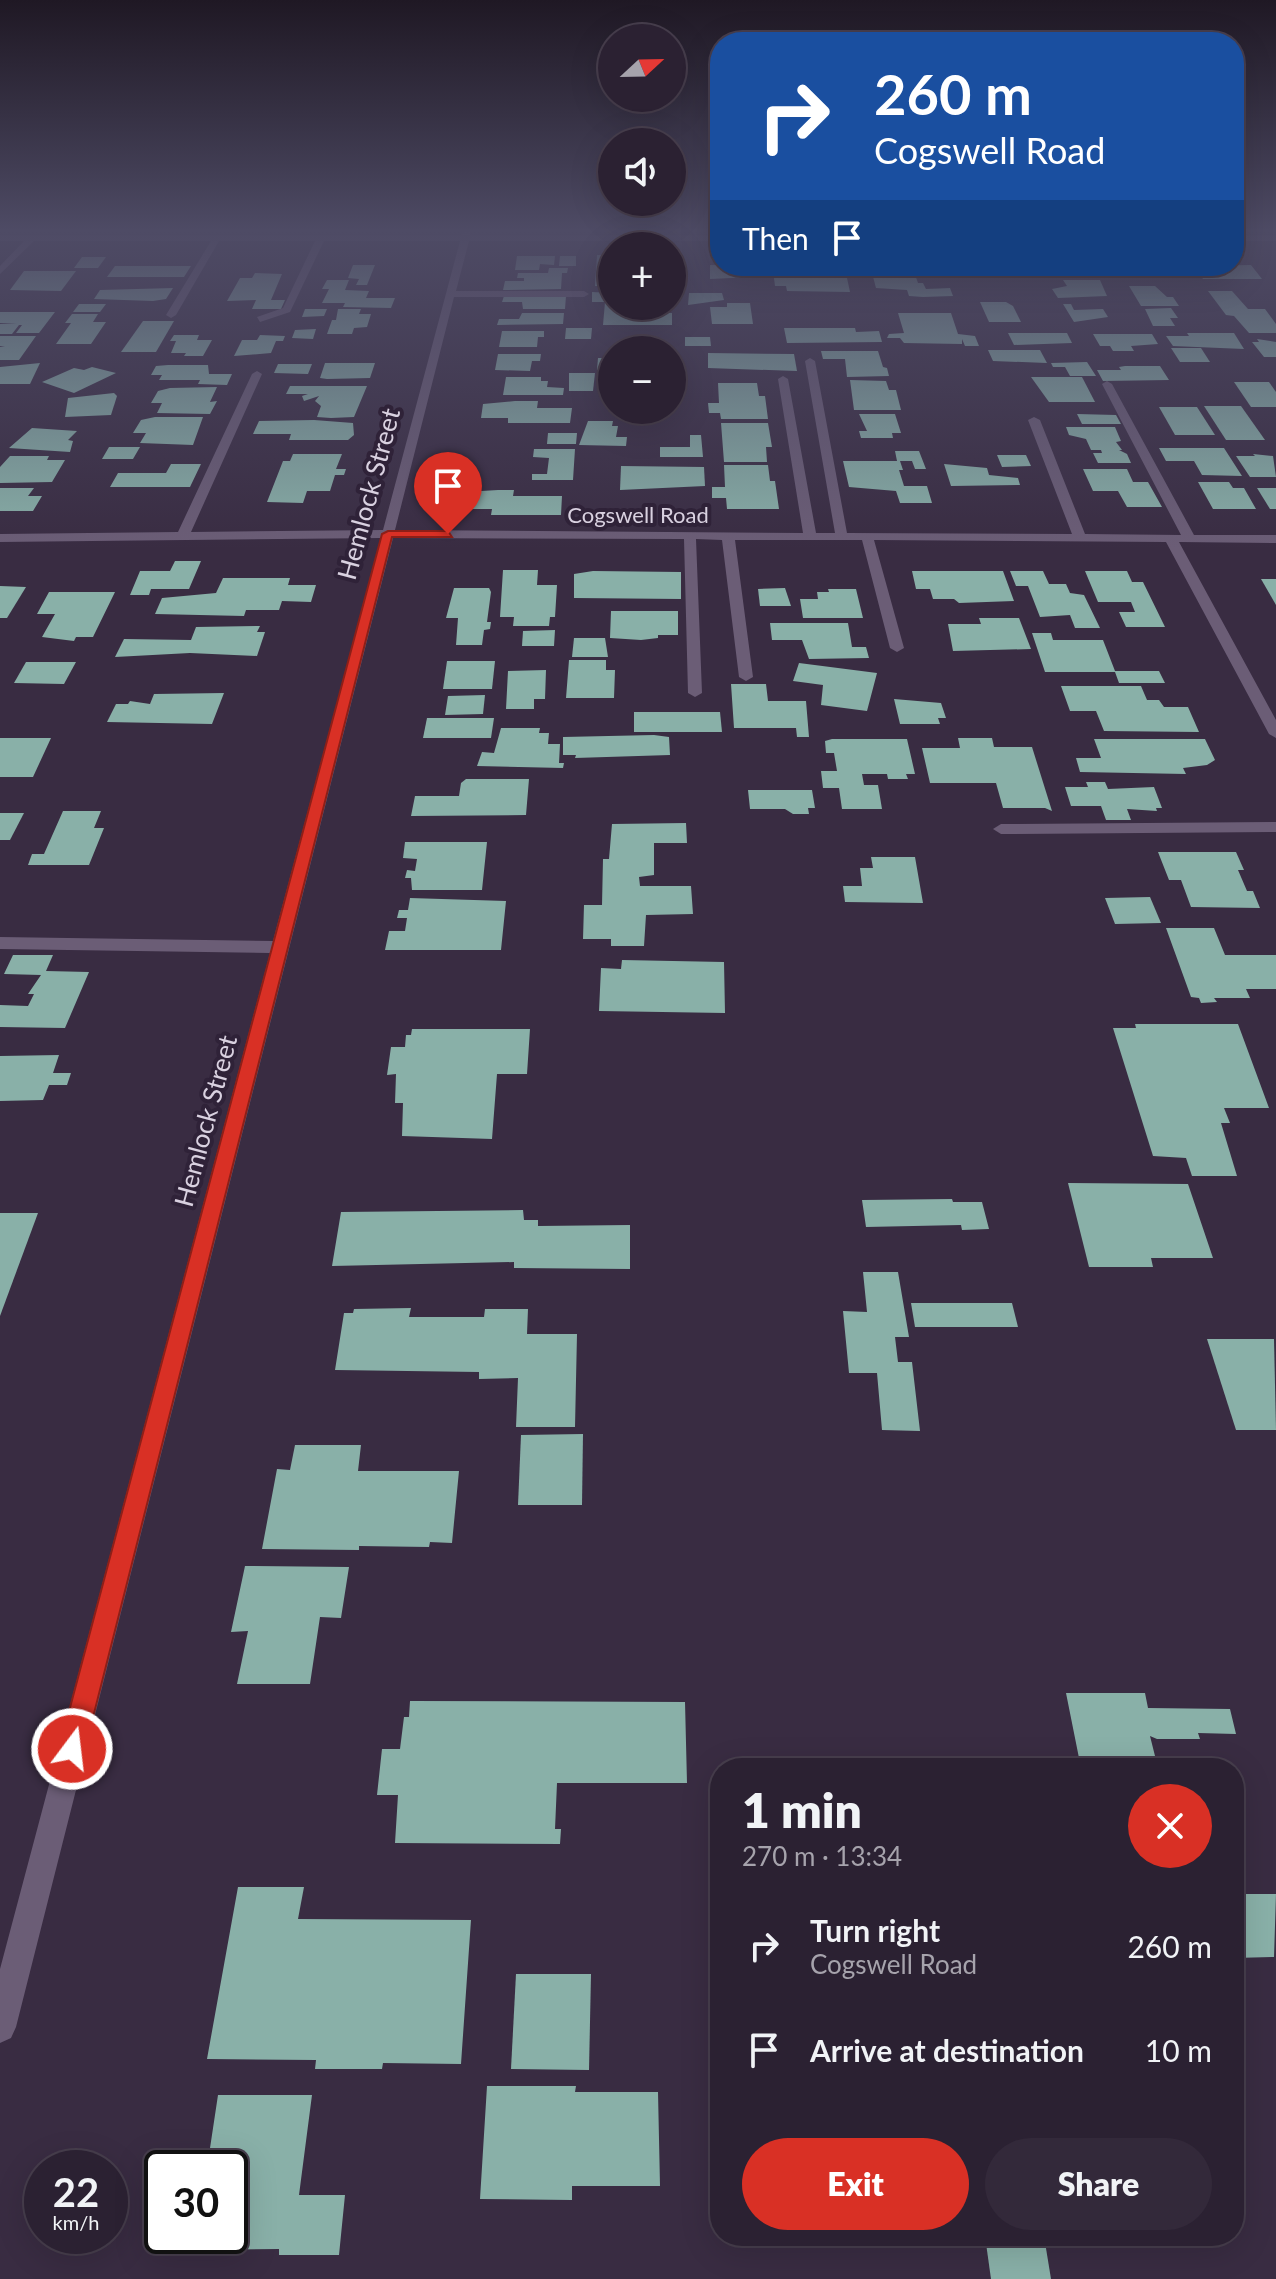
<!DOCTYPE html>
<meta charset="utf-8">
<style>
body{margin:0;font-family:Lato,sans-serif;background:#33293a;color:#f1f3f6;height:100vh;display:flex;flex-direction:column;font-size:30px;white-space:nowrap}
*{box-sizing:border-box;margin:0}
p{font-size:26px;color:#a6a3ac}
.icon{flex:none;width:44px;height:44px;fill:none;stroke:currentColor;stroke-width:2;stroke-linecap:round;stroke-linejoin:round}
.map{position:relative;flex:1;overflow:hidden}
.sheet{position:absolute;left:710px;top:1758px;width:534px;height:488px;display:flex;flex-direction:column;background:#2b2132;border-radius:32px;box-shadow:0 8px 32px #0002,0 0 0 2px #473e4d}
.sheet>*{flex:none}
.banner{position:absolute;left:710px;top:32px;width:534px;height:244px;border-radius:32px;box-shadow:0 8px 32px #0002,0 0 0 2px #473e4d;background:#1a4fa0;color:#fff;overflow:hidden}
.needle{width:52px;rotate:68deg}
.fabs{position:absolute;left:598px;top:24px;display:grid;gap:16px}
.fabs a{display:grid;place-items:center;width:88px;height:88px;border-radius:50%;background:#2b2132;box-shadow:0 8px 32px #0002,0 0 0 2px #473e4d;font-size:40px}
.speed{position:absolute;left:24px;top:2150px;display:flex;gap:16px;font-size:40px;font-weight:700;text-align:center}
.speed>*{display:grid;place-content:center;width:104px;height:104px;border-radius:50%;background:#2b2132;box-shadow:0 8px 32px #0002,0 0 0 2px #473e4d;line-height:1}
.speed small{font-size:20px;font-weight:400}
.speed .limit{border:4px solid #111;border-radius:12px;background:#fff;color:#111}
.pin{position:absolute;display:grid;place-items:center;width:68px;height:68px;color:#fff;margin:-82px -34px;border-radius:50% 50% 50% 0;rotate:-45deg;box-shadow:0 0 8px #0007}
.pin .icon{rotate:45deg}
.me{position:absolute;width:88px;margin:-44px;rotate:15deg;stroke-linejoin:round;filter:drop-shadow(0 0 6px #0008)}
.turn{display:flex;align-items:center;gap:28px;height:168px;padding:0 32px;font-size:36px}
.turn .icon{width:104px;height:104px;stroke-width:2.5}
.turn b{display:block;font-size:56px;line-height:68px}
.then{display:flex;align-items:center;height:76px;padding:0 32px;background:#0003;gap:16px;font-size:30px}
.round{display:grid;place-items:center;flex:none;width:84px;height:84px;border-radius:42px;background:#33293a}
.head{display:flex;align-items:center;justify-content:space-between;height:136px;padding:0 32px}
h1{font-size:48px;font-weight:800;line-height:60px}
.cta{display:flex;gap:16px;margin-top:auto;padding:16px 32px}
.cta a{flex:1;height:92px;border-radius:48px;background:#d93025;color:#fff;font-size:32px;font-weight:800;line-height:92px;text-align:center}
.cta a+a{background:#33293a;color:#f1f3f6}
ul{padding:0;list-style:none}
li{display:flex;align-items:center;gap:24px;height:104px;padding:0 32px}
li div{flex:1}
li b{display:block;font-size:30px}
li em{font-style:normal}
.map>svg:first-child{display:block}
</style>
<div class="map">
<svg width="1276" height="2279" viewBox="0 0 1276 2279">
<rect width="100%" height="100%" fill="#392c42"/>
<g fill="#89b0a8">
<path d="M597,255H612V286H595Z"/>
<path d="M517,256H555L554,265L540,264L539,270H515Z"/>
<path d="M560,256H576V266H559Z"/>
<path d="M82,257H106L98,268H74Z"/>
<path d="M353,265H375L367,285H356L359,279L348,278Z"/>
<path d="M710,265L751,266L753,277L710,279Z"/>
<path d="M1251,265L1262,279H1203L1194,266Z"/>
<path d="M115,266H191L184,277H107Z"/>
<path d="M865,266H912L918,283H923L926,289L950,288L953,296L923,297L909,296L907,290L876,288L871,269Z"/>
<path d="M953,266H1028L1033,277H958Z"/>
<path d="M549,268H568L567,273H562L561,289L503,290L505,281H524V278H517L518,273H548Z"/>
<path d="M24,271H76L61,291L10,290Z"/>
<path d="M773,271H791L792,278H847L850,292L787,291L786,286H775Z"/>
<path d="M255,273L282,274L271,300H285L281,309H252L256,300L227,301L240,278H252Z"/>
<path d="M327,280H349L345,290L369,291L366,298H395L391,308L343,307L345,303H322L329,289H322Z"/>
<path d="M1063,280H1100L1107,296L1058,298L1052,289L1067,286Z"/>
<path d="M1129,286H1155L1167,297H1173L1179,306H1141Z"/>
<path d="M173,288L166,299L153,301L94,299L100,290Z"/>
<path d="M1208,291H1232L1248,309H1265L1276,324V333H1249L1234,316L1226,315Z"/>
<path d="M592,292L612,293V306H648L654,313H672V325H603L605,302H592Z"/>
<path d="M689,293H722L724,300L688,305Z"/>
<path d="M504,296H566L565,309H523L522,302H502Z"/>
<path d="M980,302H1006L1013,306L1021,322H989Z"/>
<path d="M727,303H750L753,324H712L710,307H727Z"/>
<path d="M79,304H106L100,312H73Z"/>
<path d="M1063,304H1071L1074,310L1103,309L1108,317L1074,322Z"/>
<path d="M1171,308L1178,318H1170L1175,326H1153L1145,309Z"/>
<path d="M305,309H327L324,316L302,317Z"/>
<path d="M338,309H361L359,314H371L367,327L354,328L352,334H327L332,320H336Z"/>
<path d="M0,312H55L39,333H16L22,325H19L12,334H0V324L17,323H0Z"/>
<path d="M522,313H564L563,324L497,325L499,319H519Z"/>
<path d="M898,313H951L958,334L975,336L979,346H965L962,339V344L904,343L900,338H887L889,334L904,333Z"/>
<path d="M72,314H98L93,322H106L91,344H56L71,323H65Z"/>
<path d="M143,321H174L156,352H121Z"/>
<path d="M566,328H592L591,339H565Z"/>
<path d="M784,328H855L856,332L879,331L882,342L787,343Z"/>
<path d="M316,329L313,339L292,338L295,330Z"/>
<path d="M502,331H544V337H538L537,347H499Z"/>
<path d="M1008,333H1067L1072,343L1014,345Z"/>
<path d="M1187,333H1234L1244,349L1173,346L1166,336H1189Z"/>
<path d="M1093,334H1152L1158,344L1131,346L1134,351H1113L1110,346H1100Z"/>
<path d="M174,335H199L197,340H212L203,356H184L186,353H171L176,341H170Z"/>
<path d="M260,335L285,336L283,341H276L271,353L234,356L242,340H257Z"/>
<path d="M0,336H36L19,360H0V347L5,346H0Z"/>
<path d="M685,337H710L711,346H685Z"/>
<path d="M1257,339L1276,342V357H1264L1252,342H1259Z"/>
<path d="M1171,348H1201L1210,362H1180Z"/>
<path d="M988,350H1040L1047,363L993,361Z"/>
<path d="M821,351H878L883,367L887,368L889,376L847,377L845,359H823Z"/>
<path d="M708,353L794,354L797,371L708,368Z"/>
<path d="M498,354H541L540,361H532L530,371L495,370Z"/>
<path d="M598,358H612V370H597Z"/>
<path d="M1087,362L1096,376H1070L1065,367H1053L1051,363Z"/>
<path d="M40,363L30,384H0V367Z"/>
<path d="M325,363H375L370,378L327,379L320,378Z"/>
<path d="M278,364H312L308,374L274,373Z"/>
<path d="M168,365H208L209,374H232L227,385L198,384L200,380H159L162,375H151L156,366Z"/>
<path d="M1125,366H1160L1169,380L1103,381L1097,370H1121L1119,367Z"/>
<path d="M92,367L116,373L74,393L42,382L74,368L84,370Z"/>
<path d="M569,373H595L593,391H569Z"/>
<path d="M506,377H541V381H548L547,387L564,388L563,395H503Z"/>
<path d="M1031,377H1082L1095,402H1049Z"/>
<path d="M850,380L886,381L889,390H896L901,410H854Z"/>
<path d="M1234,382H1269L1276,392V407H1251Z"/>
<path d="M718,383H757L759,396H765L768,419H721L720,413H709L708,403H719Z"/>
<path d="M290,386H367L354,417L331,418L317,417L321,406L315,401L319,396L304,401L302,396L308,394H286Z"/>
<path d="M217,387L210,402L217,401L210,414L157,413L162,403H151L158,391L170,388Z"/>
<path d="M114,393L117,396L111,415L65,417L68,398Z"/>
<path d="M515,401H538L537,408H572L570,423H508V418H481L483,404Z"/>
<path d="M1204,406H1241L1265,440H1226Z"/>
<path d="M1159,407H1197L1215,435H1175Z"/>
<path d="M859,414H895L901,433H892L893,438H861L859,431H867Z"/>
<path d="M1077,414L1116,415L1121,424H1082Z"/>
<path d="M155,417H203L193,445L140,443L146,433H133L141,420Z"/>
<path d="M314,420L353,423L354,435L348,440H289L291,434H253L259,421Z"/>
<path d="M588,421H613L612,426H618L616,437H627L626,446L579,445Z"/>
<path d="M721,423H768L772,447H766L767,462H724Z"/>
<path d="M1066,427H1115L1121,441L1116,442L1122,450H1119L1127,454L1131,463H1098L1093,453H1102L1101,450H1091L1086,439L1069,435Z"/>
<path d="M32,428L77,431L68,440L73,441L70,452L9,448Z"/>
<path d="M548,433H577L576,444H547Z"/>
<path d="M690,435H701L703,457H660V447H690Z"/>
<path d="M109,447H140L133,459H102Z"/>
<path d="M1159,448H1224L1242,476L1202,475L1194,461H1166Z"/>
<path d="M534,449H575L573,480H532V474H547L549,458L533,457Z"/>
<path d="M895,451H919L926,469H915L912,461H900L903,470H899L904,486H927L932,503H900L896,491L849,487L843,461H897Z"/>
<path d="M293,454H342L336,469H346L344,475H335L330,491H307L303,503L267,502L283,461H290Z"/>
<path d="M1253,454L1273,456L1276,477H1250L1236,456H1255Z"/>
<path d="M997,455H1026L1031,466L1002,467Z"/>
<path d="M10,456H49L47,460H65L52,482L0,483V467Z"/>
<path d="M171,464H201L190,487H110L118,473H166Z"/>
<path d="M944,464L987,468L989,475L1018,478L1020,485L951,486Z"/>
<path d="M724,465H768L770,481H775L779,509H727L726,498H712V487H725Z"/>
<path d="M621,466L704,467L705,486L620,490Z"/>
<path d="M1083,469H1127L1133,482H1148L1162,507H1127L1118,491H1093Z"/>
<path d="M1198,482H1229L1233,488H1244L1256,509H1213Z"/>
<path d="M0,488H34L28,496H42L33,511H0Z"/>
<path d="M1257,488H1276V509H1270Z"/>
<path d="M498,490H514L513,496H562L561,515H491L492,509H463L465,492Z"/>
<path d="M175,561H201L189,589H151L149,595H130L140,571H170Z"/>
<path d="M503,570H538L537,585H557L555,617H550L549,626H513L514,617H500Z"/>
<path d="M593,571L681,572V599L574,598V574Z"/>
<path d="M912,571H1003L1014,601L959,603L954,599H933L930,589H916Z"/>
<path d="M1010,571H1043L1049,584H1066L1070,593L1084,595L1100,628H1075L1070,615L1040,617L1028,586H1016Z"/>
<path d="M1085,571H1127L1132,582H1143L1165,627H1126L1119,612H1135L1131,602H1098Z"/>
<path d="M223,578H290L288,585H316L311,602L282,601L279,610H246L244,616L155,614L162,598L216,593Z"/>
<path d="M1261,579H1276V605Z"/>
<path d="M0,586L26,587L7,618H0Z"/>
<path d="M454,588H489L491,592L487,622H491L490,629L484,630L482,645H456L458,618H446Z"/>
<path d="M785,588L791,606H760L758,589Z"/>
<path d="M828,589H856L863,618H803L800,599H818L817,592H829Z"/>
<path d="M49,592H115L93,637H76L74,641L42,637L55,614H37Z"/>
<path d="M611,611H678V635H658V638L641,640L610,638Z"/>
<path d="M979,618H1019L1031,649L953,651L948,624H981Z"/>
<path d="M770,623H848L852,647H866L869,658L809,659L802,640H772Z"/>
<path d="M260,626L257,632H265L257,656L190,653L115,657L124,639L191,640L196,627Z"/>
<path d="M555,630L554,646H522L523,631Z"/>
<path d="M1032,633H1051L1053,640H1103L1115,671H1159L1165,683H1119L1115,672H1045Z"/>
<path d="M574,638H605L608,657H572Z"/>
<path d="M569,660H606V670H615L614,698H566Z"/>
<path d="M447,661H495L492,689H443Z"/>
<path d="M26,662H76L64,684L14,683Z"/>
<path d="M799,663L877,673L867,711L821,705L823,685L793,681Z"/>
<path d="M546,670L545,699H534V709H506L508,671Z"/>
<path d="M731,684H766L768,701H806L809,737H797L796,728H734Z"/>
<path d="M1061,686H1141L1147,700H1159L1164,707H1188L1199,732L1104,731L1096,711H1070Z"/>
<path d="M224,693L212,724L107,722L116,704H128L130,701L150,704L154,694Z"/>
<path d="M485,695L483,714L445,715L448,696Z"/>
<path d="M894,699L941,703L946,718H938L940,724H900Z"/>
<path d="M634,712H720L722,732H634Z"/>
<path d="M427,718H494L491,738H423Z"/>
<path d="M501,728H540L539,733H549L548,744H560L559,763H564L563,768L477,766L482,752L494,753Z"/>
<path d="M654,735L669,737L670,755L575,758L576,755H563V737Z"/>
<path d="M0,738H51L33,777H0Z"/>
<path d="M958,738H992L994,747H1032L1052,811L1045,808H1003L996,783H930L922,748H960Z"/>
<path d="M832,739H907L915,774H906L908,779H888L887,774H862L864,785H878L882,809H842L839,788H823L821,771H837L834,753H826L825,741Z"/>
<path d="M1094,739H1205L1215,760L1207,765L1183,768L1186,774L1080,772L1076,758H1101Z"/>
<path d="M466,779H529L526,815L411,816L415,796H459L461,783Z"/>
<path d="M1086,782H1105L1108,789L1154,787L1162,808H1156L1157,811L1127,809L1131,820H1106L1101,806H1071L1065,787H1088Z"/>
<path d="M748,790H812L815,808H808L809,814H793L785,809H750Z"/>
<path d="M63,811H101L94,828H104L89,865H28L32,854H44Z"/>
<path d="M0,813H24L10,840H0Z"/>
<path d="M686,823L687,843H654V875L639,877L640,886H691L693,914L646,915L644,946H611V939H583L584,905H602L603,859H609L612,824Z"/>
<path d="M405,842H487L482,890H412L411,878H405L407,870L415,871L417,859L403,858Z"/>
<path d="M1158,852H1236L1244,870H1238L1247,891H1253L1260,908L1191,907L1181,880H1169Z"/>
<path d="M871,857H915L923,903L845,902L843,886H862L860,868H873Z"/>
<path d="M1150,897L1161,923L1115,924L1105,898Z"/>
<path d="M410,898L506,901L501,950H385L389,931H405L407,918H397L399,910H408Z"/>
<path d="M1166,928H1214L1225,955H1276V989H1246L1250,998H1214L1217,1002L1201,1003L1199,998L1191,997Z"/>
<path d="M13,955H53L46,971L89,972L65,1028L0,1027V1005L28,1006L34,994H28L41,975L4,974Z"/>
<path d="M622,960L724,962L725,1013L599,1011L601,968L621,969Z"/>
<path d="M1135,1024H1238L1269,1108H1224L1230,1123H1221L1237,1176H1192L1186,1158L1153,1156L1113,1028H1136Z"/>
<path d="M412,1029H530L527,1074H497L492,1139L402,1136L403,1103H395L396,1074L387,1075L391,1047H405L406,1035H411Z"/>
<path d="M59,1055L53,1073H71L67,1085H49L43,1100L0,1101V1056Z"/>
<path d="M1068,1183L1188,1184L1213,1258H1151L1153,1267H1089Z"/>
<path d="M952,1199L953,1202H982L989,1229L962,1230L961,1225L866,1227L862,1200Z"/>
<path d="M523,1210L524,1220H538V1226L630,1225V1269L514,1268V1262L332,1266L341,1212Z"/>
<path d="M0,1213H38L0,1316Z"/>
<path d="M863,1272H898L909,1337H895L898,1362H912L920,1431L882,1430L877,1373H849L843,1311L867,1312Z"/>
<path d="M911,1303H1012L1018,1327H915Z"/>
<path d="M411,1308L409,1317H484L485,1309H528L527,1334H577L575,1427H516L518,1378L479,1379V1372L335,1370L344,1313H353L354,1309Z"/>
<path d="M1207,1339H1274L1276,1430H1236Z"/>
<path d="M583,1434L582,1505H518L521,1435Z"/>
<path d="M295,1445H361L358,1471H459L452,1543L430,1542L429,1547L359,1546V1550L262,1549L277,1469L290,1470Z"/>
<path d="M245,1566L349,1567L341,1618L320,1617L310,1684H237L248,1631L231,1632Z"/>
<path d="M1066,1693H1145L1148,1708L1230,1709L1236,1734L1198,1733L1200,1739H1157L1150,1736L1158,1768H1081Z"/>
<path d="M410,1701L685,1702L687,1783H557L555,1829H561L560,1844L395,1843L398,1795H377L382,1749H400L404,1717H409Z"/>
<path d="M238,1887H304L298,1919L471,1920L461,2064L383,2063L382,2069H315L316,2060L207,2059Z"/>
<path d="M1234,1894H1276L1274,1957L1234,1958Z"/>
<path d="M516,1974H591L589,2070L511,2069Z"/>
<path d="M487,2086H576L575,2092H658L660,2186H572V2200L480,2199Z"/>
<path d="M218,2095H312L299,2195H345L339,2255H279V2249L195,2250L197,2236H230V2168H207Z"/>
<path d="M985,2236H1044L1051,2279H991Z"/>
</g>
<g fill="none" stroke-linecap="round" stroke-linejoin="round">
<g fill="#6b5d76" fill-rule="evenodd">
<path d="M463,230H471L470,235H720V241H469L456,291H584L589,294L584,297H454L395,530L803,533L778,379L783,376L788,379L816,533H835L805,361L810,358L815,361L847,533L1072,534L1028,420L1034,417L1040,420L1085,534L1181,535L1102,384L1107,381L1112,384L1194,535H1276V543L1179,542L1276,720V738L1269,734L1166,542L874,540L904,648L897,652L890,648L862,540H735L753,677L746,681L739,677L722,540L696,539L702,693L695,697L688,693L684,539L393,538L16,2027L11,2038L0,2043V1969L270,953L0,949V937L273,941L381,538L0,542V534L178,532L252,374L257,371L262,374L191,532L383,530L460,241H324L290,312L260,322L257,317L283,308L315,241H219L176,315L171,318L166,315L211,241H34L0,274V266L24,241H0V235H461Z"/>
<rect x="1234" y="235" width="42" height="6"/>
<path d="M1276,822V832L1001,834L993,829L1001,824Z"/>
</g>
</g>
<linearGradient id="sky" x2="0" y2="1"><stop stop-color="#1f1824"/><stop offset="0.42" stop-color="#4e4b65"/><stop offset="1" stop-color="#4e4b65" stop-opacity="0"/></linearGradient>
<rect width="1276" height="549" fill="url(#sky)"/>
<path fill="#d93025" stroke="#8d1f18" stroke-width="2" d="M448,531L452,537H392L85,1749L81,1758L72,1762L63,1758L59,1749L382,534L388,531Z"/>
<g text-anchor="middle" stroke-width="8" stroke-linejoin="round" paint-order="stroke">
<g font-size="22" fill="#d9d1e0" stroke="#2f2238">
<text x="638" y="523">Cogswell Road</text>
</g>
<g font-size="26" fill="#d9d1e0" stroke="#2f2238">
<text transform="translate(369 494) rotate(-75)" y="9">Hemlock Street</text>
<text transform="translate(206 1121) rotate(-75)" y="9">Hemlock Street</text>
</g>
</g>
</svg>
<div class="fabs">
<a><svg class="needle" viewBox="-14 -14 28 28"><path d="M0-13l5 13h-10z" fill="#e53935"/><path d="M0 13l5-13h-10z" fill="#a6a3ac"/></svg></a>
<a><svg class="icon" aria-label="sound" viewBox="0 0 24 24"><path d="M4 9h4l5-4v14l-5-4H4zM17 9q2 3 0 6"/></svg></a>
<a>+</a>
<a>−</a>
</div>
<div class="speed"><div>22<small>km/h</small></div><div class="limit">30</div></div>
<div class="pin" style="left:448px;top:534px;background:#d93025"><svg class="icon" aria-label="arrive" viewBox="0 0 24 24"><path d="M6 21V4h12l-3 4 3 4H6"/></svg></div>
<svg class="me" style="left:72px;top:1749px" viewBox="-20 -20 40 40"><circle r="17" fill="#d93025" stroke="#fff" stroke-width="3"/><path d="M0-11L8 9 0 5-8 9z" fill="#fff"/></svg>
<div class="banner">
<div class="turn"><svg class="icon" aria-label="right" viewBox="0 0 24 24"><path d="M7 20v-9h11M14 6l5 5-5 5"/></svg><div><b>260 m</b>Cogswell Road</div></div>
<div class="then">Then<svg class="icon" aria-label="arrive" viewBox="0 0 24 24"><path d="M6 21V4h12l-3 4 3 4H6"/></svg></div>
</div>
<section class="sheet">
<div class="head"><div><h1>1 min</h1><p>270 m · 13:34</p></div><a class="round" style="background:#d93025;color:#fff"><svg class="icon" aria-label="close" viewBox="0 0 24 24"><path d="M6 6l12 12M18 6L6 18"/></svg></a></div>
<ul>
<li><svg class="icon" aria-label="right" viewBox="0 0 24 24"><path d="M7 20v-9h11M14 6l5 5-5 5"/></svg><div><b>Turn right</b><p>Cogswell Road</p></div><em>260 m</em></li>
<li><svg class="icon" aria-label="arrive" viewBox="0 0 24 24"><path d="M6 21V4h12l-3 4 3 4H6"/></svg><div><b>Arrive at destination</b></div><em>10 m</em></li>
</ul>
<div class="cta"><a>Exit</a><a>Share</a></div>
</section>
</div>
